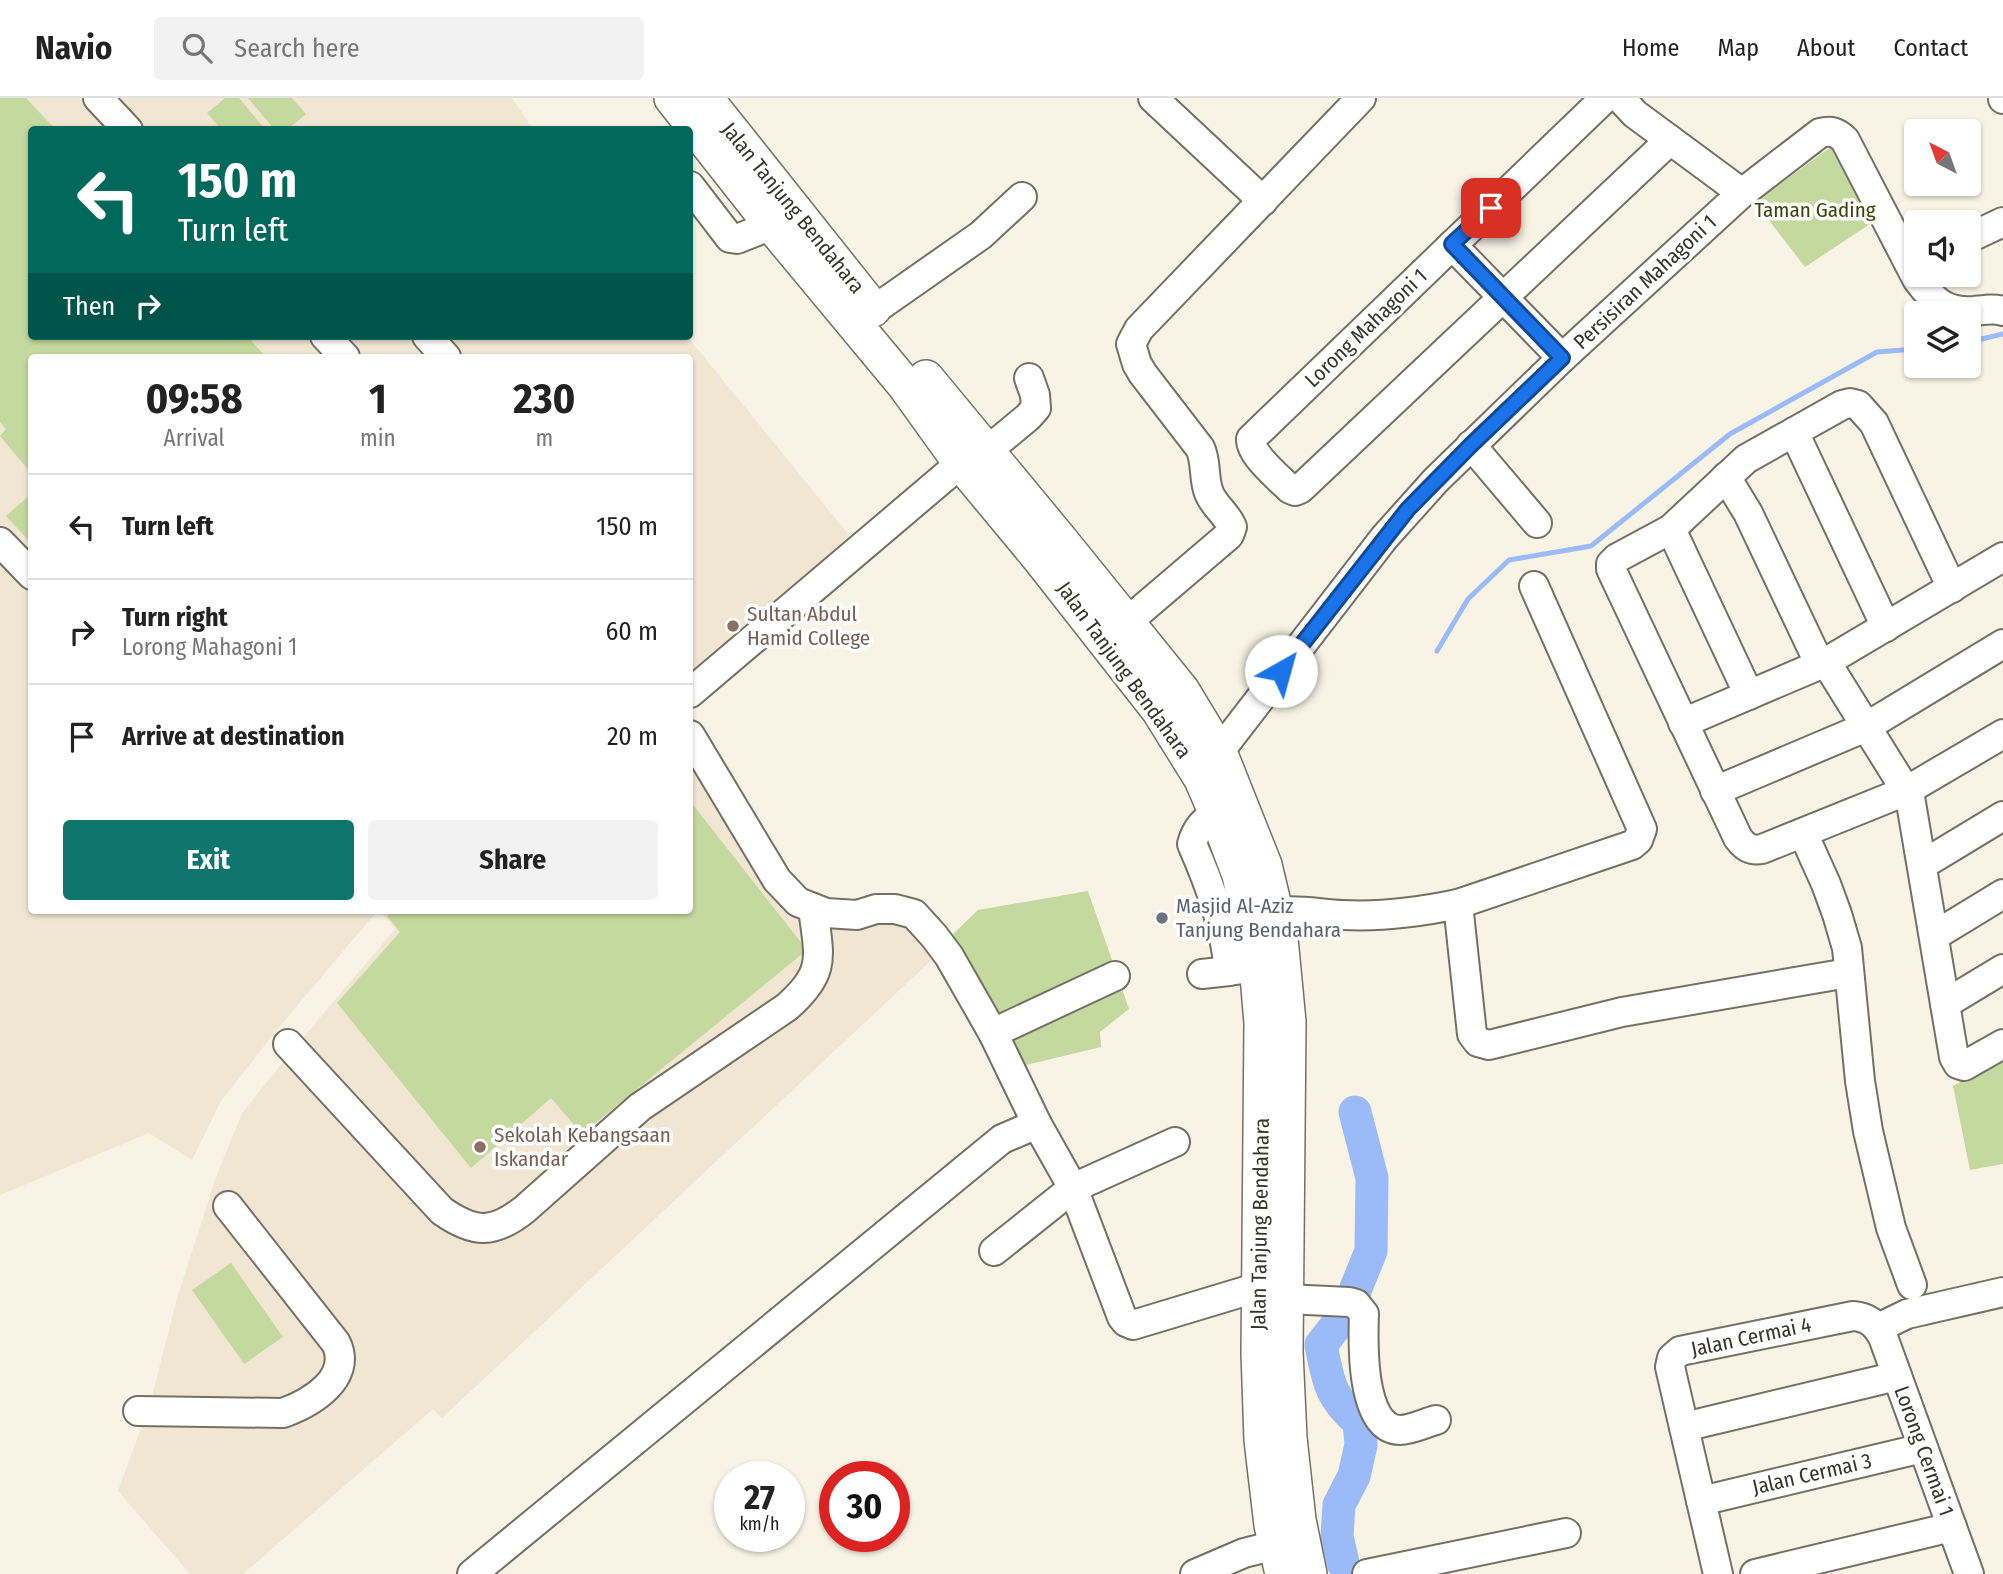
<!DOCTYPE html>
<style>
body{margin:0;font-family:"Fira Sans Condensed",sans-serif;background:#f2f2f2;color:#222;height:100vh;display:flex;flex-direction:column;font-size:26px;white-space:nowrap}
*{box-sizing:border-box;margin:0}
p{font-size:23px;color:#767676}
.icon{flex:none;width:38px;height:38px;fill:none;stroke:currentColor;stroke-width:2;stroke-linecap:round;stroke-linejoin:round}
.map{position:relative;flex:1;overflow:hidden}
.sheet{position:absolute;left:28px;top:256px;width:665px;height:560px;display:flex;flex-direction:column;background:#fff;border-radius:7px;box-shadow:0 2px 5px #0004}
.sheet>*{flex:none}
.guide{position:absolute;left:28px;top:28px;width:665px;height:214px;border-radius:7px;box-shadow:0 2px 5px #0004;background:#00695c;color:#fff;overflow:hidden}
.needle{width:46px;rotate:319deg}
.tools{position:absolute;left:1904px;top:21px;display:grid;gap:14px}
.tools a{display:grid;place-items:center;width:77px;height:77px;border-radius:7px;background:#fff;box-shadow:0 2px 5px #0004;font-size:35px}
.speed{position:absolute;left:714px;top:1363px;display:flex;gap:14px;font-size:35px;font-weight:700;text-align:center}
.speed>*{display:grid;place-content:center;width:91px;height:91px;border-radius:50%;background:#fff;box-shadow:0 2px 5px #0004;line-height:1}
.speed small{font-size:18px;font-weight:400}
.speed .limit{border:10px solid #d22;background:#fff;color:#111}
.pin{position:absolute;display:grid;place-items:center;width:60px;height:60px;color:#fff;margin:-30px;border-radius:14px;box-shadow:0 4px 10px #0006}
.me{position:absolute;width:77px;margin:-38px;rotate:38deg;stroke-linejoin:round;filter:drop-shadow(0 0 5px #0008)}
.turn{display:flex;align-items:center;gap:24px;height:147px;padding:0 35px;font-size:32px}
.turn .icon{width:91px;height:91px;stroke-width:2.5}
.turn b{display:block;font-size:49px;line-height:60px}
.then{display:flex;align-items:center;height:66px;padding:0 35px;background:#0003;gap:14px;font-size:26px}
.eta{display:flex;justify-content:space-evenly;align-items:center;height:119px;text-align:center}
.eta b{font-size:42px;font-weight:700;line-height:49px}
.action{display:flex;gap:14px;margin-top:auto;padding:14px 35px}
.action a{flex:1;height:80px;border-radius:7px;background:#0f766e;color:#fff;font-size:28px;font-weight:700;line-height:80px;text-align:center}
.action a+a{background:#f2f2f2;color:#222}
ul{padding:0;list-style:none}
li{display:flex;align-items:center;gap:21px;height:105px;padding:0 35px;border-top:2px solid #e0e0e0}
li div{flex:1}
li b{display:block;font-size:26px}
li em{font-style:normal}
header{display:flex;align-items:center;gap:42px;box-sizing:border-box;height:98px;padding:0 35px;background:#fff;border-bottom:2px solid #e0e0e0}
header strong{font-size:33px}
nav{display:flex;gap:38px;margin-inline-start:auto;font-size:24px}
.search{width:490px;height:63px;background:#f2f2f2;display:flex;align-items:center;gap:18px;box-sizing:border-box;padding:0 24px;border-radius:7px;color:#767676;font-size:26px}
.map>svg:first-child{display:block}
</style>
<header>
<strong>Navio</strong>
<div class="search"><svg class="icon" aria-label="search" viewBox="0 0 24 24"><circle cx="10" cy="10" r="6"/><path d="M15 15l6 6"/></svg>Search here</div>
<nav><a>Home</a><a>Map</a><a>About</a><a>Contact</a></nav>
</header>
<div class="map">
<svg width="2003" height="1476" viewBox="0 0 2003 1476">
<rect width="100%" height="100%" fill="#f9f3e5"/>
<g fill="#f0e6d2">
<path d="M0,0H512L533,31L32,32V238H687L862,453L690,604V259H32V812H378L280,928L221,1003L192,1062L149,1035L0,1097Z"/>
<path d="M690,652L786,804L896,816L938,856L442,1320L433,1311L243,1476H190L118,1393L151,1303L176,1204L215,1082L242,1015L296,948L395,831L379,812H690Z"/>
</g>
<g fill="#c4d99d">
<path d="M0,0H26L55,31L32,32V238H247L266,259H32L31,375L0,338L6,331L0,324Z"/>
<path d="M225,0H239L265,31H221L207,15Z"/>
<path d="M248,0H292L306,16L288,31H274Z"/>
<path d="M1831,49L1873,124L1805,169L1755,104Z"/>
<path d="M31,396V445L6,418Z"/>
<path d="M690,703L807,852L582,1036L551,1000L471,1070L337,905L400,834L387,818L393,812H690Z"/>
<path d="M1088,793L1129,911L1100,934L1101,949L1022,968L950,839L978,812Z"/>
<path d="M2003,961V1066L1970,1072L1953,988Z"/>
<path d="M231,1165L283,1239L244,1266L192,1192Z"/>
</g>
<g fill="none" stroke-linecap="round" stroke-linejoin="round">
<g stroke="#9abaf8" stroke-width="5">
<path d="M1969,244L2003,236"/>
<path d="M1437,553L1468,501L1509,462L1591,448L1730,336L1877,254L1916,251"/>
</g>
<path stroke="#9abaf8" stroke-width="33" d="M1343,1465L1337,1438L1339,1407L1354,1378L1361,1347L1359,1324C1330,1300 1328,1283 1321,1247L1350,1210L1356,1190L1371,1153L1372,1080L1355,1014"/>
<g stroke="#757064" stroke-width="32">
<g id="minor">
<path d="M98,0L128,32"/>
<path d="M1153,0L1263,103"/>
<path d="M1605,0L1251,341C1250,356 1279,380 1290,391L1295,393L1300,391L1670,42"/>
<path d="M1620,0L1635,16L1742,95"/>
<path d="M2003,0V1"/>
<path d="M690,88L730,140L737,141L772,127"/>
<path d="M1969,140L2003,124"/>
<path d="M1452,147L1562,260"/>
<path d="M874,212L981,137L1022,99"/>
<path d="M325,238L345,259"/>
<path d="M427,238L446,259"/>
<path d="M1794,334L1886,529"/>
<path d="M1471,347L1537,425"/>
<path d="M987,353L1028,319L1036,310L1035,297L1029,280"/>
<path d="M1726,379L1748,415L1820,567"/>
<path d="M1671,431L1749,597"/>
<path d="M0,444L32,477"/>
<path d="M1952,490L1874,325L1858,307L1850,305L1842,307L1746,361L1671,431L1617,460L1611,466V471L1738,740C1745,749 1750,753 1762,751L1906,693L2003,636"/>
<path d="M1127,524L1229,437L1232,429C1227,416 1214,408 1209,395C1203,380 1207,364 1200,350L1143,276L1137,266L1131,246L1139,231L1361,0"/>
<path d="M1826,564L1910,699L1954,959L1958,966L1964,968L2003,946"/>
<path d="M690,595L961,365"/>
<path d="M1683,625L1826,564L2003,459"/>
<path d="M690,637L777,782L798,804L826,815L857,817L876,811H895L914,816L934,838L949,858L993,935L1037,1026L1073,1090L1122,1219L1126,1224L1133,1227L1259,1189"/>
<path d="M1219,654L1384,440L1436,382L1562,260L1742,95L1820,35C1831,32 1837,34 1845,42L1917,181C1933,203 1946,215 1974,213C1984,212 1994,210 2003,213"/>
<path d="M1715,693L1866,629L2003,546"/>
<path d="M1217,716C1203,722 1196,731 1192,746C1210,787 1225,828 1229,873L1257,869"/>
<path d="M1803,735L1826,786L1837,816L1847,850L1860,983L1868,1033L1891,1130L1912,1187"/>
<path d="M1922,767L2003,718"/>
<path d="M1458,806L1472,936L1478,944L1489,947L1622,914L1848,875"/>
<path d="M1276,814C1299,811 1320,816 1343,817C1382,819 1420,814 1458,806L1632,747L1638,742L1642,731L1534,488"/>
<path d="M1934,838L2003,796"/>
<path d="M1202,876L1229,873"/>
<path d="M1945,906L2003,871"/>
<path d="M993,935L1115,878"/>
<path d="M288,946L442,1113C475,1136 494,1136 525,1111L640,1009L787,909C827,874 819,859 813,810"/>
<path d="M994,1153L1073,1090L1175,1044"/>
<path d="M1286,1201L1349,1204L1356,1206L1364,1216C1363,1242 1360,1331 1400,1332C1411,1332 1425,1325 1436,1322"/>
<path d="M1878,1230L1907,1216L2003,1194"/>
<path d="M138,1313L283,1315C311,1305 353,1280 336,1245L228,1108"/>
<path d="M1684,1329L1897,1278"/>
<path d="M1701,1403L1923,1350"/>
<path d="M472,1476L1002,1041L1037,1026"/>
<path d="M1195,1476L1244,1455L1276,1447"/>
<path d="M1367,1476L1566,1435"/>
<path d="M1718,1476L1670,1269L1672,1260L1680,1253L1853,1218C1868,1219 1876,1226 1883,1239L1969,1476"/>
<path d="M1755,1476L1952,1429"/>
</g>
</g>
<g stroke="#757064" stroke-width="38">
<g id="major">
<path d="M672,0L772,127L905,287L961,365L1039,459L1159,612L1202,681L1217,716L1240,777L1256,854L1262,925L1259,1255L1262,1342L1272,1427L1283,1476"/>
<path d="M705,0L873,211"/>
<path d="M926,280L1060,442L1182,593L1219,654L1264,767L1279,830L1288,924L1285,1254L1289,1340L1298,1422L1309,1476"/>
</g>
</g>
<use href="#minor" stroke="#fff" stroke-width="28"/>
<use href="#major" stroke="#fff" stroke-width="35"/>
</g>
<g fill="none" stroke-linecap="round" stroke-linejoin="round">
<g stroke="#114b97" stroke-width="18">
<path id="route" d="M1281,573L1408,411L1471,347L1562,260L1452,146L1491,110"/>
</g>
<use href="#route" stroke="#1a73e8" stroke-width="12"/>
</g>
<g fill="#8d6e63" stroke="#fff" stroke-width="2.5">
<circle cx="733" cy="528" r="7"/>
<circle cx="480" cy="1049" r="7"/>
</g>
<circle fill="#6b7280" stroke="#fff" stroke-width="2.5" cx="1162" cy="820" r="7"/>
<g text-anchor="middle" stroke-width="7" stroke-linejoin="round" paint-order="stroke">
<g font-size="21" fill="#35332d" stroke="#fff">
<text transform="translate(793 110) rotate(51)" y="7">Jalan Tanjung Bendahara</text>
<text transform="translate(1645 184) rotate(-43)" y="7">Persisiran Mahagoni 1</text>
<text transform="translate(1366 230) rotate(-44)" y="7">Lorong Mahagoni 1</text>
<text transform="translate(1124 572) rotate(54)" y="7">Jalan Tanjung Bendahara</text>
<text transform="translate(1260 1126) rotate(-89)" y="7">Jalan Tanjung Bendahara</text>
<text transform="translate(1751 1239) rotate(-12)" y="7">Jalan Cermai 4</text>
<text transform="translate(1924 1353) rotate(70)" y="7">Lorong Cermai 1</text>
<text transform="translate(1812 1376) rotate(-13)" y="7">Jalan Cermai 3</text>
</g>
<g font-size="21" fill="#374804" stroke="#fff">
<text x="1815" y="119">Taman Gading</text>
</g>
<g font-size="21" fill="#785e54" stroke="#fff" text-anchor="start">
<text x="747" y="523">Sultan Abdul<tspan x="747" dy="24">Hamid College</tspan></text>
<text x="494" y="1044">Sekolah Kebangsaan<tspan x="494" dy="24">Iskandar</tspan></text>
</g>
<g font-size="21" fill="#5b616d" stroke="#fff" text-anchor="start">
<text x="1176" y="815">Masjid Al-Aziz<tspan x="1176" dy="24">Tanjung Bendahara</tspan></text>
</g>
</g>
</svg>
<div class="tools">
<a><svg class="needle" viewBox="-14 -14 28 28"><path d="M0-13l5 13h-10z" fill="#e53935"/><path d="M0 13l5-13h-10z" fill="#767676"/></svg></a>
<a><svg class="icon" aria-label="sound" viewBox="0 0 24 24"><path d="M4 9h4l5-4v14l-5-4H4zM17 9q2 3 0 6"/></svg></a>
<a><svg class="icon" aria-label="layers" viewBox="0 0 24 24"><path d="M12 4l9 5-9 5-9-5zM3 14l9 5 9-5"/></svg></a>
</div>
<div class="speed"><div>27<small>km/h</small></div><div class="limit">30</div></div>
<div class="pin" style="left:1491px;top:110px;background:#d93025"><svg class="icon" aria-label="arrive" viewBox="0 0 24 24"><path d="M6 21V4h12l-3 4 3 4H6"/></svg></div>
<svg class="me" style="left:1281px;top:573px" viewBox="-20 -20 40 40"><circle r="19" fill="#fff"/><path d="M0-13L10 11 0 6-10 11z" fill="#1a73e8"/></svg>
<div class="guide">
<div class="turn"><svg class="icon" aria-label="left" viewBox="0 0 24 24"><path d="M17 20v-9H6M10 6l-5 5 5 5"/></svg><div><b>150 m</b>Turn left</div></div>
<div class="then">Then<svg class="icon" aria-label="right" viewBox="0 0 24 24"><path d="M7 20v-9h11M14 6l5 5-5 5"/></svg></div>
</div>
<section class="sheet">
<div class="eta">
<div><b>09:58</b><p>Arrival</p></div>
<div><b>1</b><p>min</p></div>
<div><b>230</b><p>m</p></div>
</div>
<ul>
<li><svg class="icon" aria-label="left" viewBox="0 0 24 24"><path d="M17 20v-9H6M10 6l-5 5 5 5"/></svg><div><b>Turn left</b></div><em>150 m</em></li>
<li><svg class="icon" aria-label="right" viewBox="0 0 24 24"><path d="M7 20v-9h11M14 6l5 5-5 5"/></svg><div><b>Turn right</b><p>Lorong Mahagoni 1</p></div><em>60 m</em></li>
<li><svg class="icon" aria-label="arrive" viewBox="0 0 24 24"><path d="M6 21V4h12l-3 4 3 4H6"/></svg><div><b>Arrive at destination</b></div><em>20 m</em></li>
</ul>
<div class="action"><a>Exit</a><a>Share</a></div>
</section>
</div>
